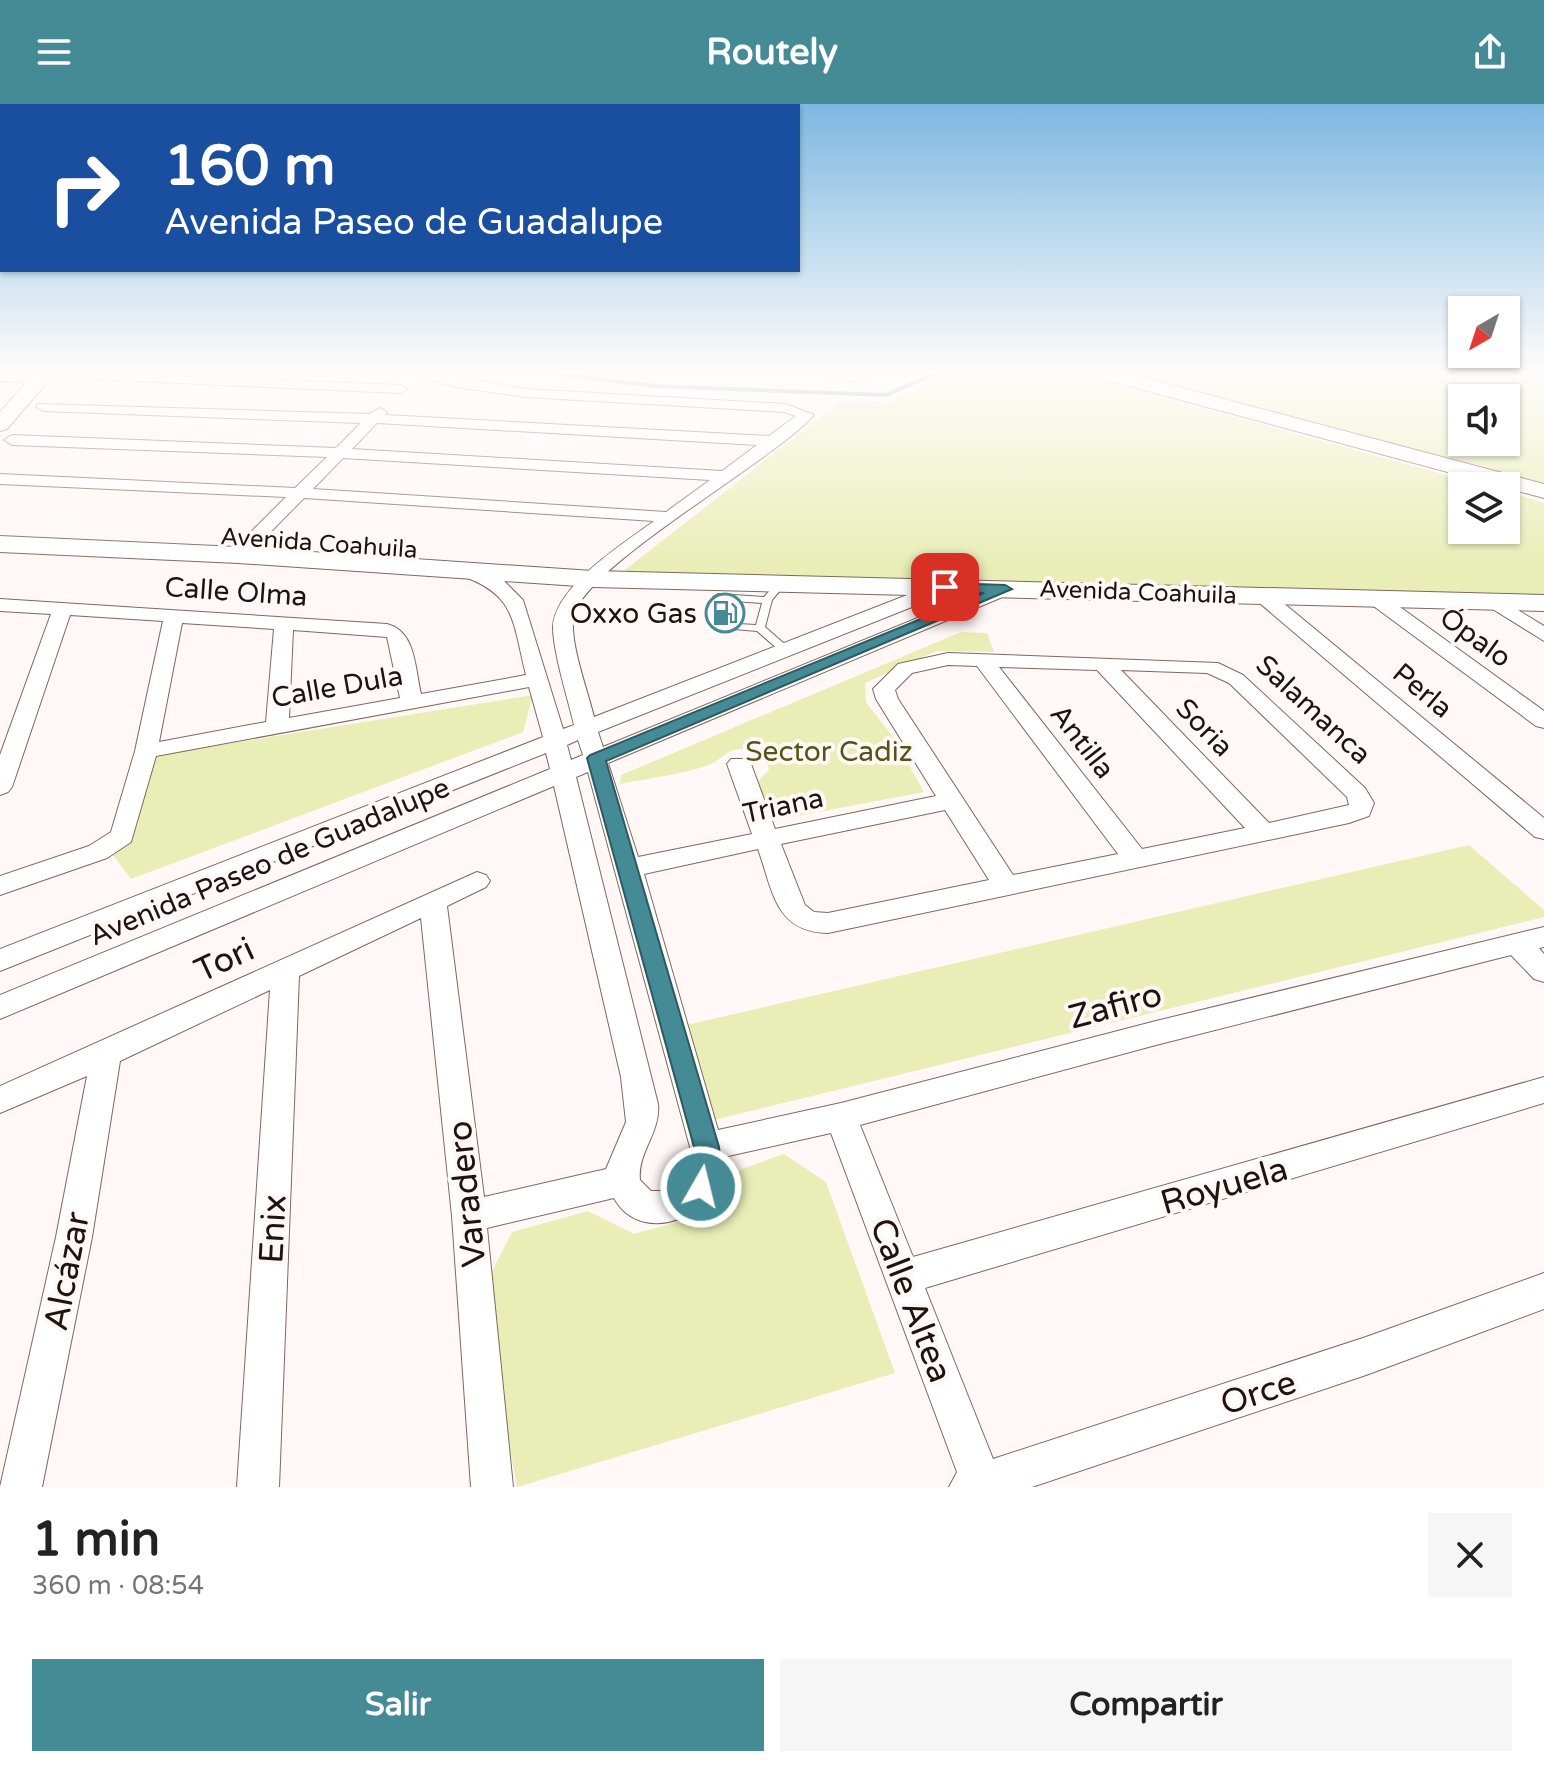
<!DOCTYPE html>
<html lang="es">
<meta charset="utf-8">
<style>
body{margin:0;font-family:"Varela Round",sans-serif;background:#f6f6f6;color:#222;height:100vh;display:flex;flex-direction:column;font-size:30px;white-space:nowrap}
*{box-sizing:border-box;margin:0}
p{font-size:26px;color:#767676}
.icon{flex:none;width:44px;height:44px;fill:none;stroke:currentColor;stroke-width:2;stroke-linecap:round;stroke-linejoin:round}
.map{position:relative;height:1383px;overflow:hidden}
.drawer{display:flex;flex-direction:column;background:#fff;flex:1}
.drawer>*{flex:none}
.top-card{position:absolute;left:0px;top:0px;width:800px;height:168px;box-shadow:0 2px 6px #0004;background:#1a4fa0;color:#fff;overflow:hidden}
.needle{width:52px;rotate:219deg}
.controls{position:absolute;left:1448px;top:192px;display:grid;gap:16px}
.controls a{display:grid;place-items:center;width:72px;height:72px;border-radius:0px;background:#fff;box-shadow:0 2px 6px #0004;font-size:40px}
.pin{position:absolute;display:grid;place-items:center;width:68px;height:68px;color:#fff;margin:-34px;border-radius:16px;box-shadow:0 4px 12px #0006}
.me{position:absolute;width:88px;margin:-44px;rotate:8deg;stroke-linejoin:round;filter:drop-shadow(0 0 6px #0008)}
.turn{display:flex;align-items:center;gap:28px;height:168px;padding:0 32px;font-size:36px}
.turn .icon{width:104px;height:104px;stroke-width:2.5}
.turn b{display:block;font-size:56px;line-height:68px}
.round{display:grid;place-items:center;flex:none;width:84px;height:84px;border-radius:0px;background:#f6f6f6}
.summary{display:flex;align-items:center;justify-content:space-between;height:136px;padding:0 32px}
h1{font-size:48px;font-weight:700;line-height:60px}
.primary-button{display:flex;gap:16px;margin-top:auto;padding:16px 32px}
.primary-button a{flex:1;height:92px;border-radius:0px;background:#458b95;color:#fff;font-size:32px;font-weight:700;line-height:92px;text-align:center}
.primary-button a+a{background:#f6f6f6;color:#222}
header{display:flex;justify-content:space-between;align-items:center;height:104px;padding:0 32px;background:#458b95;color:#fff;font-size:36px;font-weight:700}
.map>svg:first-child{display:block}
</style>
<header><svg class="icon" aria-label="menu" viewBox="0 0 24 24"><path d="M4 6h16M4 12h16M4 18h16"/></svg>Routely<svg class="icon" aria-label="share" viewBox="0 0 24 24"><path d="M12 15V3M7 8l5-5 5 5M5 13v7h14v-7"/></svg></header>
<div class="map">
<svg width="1544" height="1383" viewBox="0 0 1544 1383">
<rect width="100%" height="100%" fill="#fff8f6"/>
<g fill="#e9eeb7" fill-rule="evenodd">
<path d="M955,268H1070L1486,382H1462V426H1506V387L1544,399V493L621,469L841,297L889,298Z"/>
<path d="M1117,268H1544V383ZM1462,294H1506V338H1462Z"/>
<path d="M961,528L987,529L994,548L937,547L865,579L866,598L894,634L924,688L772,717L755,680L769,666C767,655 760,648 748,646C726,642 724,656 708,661C681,671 649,674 620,680L621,671Z"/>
<path d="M533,591L523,628L131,775L113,751L138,721L151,652Z"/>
<path d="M1469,741L1544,806V813L710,1017L682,922Z"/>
<path d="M784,1050L826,1078L895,1269L517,1383L486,1216L489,1173L512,1128L588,1107L634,1130L680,1117L714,1101L728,1070Z"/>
</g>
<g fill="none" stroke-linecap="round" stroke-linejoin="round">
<path stroke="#608a9a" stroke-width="4" d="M539,268L657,282L886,291L939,268"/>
<g stroke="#82675b" stroke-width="2">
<path id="lane" d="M781,476L786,479L772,496L765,523L788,543V547H780L757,527L734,525L711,515L716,512L738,520L756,521L762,499L718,496L713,493L718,490L764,493L778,477Z"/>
</g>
<g stroke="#82675b" stroke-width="2">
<g id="street">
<path d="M62,268L401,281L408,285L401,289L68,274L63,273Z"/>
<path d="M407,268H430L525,285L786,300L814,311C771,359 588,459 574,511C568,535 588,587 594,613L938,479L945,477L954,483L952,487L598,628L603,643L998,481H1012L1014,485L1012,489L608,659L638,753L752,730L727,660L731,655H747L751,660L775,725L936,692L876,595L873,585L898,560L948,549L1218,559L1243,571L1365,684L1374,699L1369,712L1349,719L828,829C775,828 773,787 758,745L644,770L718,1026L841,999L1156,917L1544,823V843L1539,844L1544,850V878L1534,875L1511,851L1156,941L860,1021L913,1153L1544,973V999L925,1184L993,1355L1366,1233L1544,1169V1205L1366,1271L1032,1383H949L957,1368L831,1029L724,1053C728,1108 643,1147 614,1094L487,1124L513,1383H471L452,1112L421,814L299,872L279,1383H237L270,886L120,957L92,1133L42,1383H0L56,1133L87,972L0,1009V982L477,768L486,771L490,777L486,783L447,802L484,1093L606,1065L626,1018L621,973L554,682L0,915V891L550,665L546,649L0,867V845L543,633L529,583L156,652L131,738L107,754L0,791V772L89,742L111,728L135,647L163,517L70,511L12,683L8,688L0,691V651L51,510L0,507V495L387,520C416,527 415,565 421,590L526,571C512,516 517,490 457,470L454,466L463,461L502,475L523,496L563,625L574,621C568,595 553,548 553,523C555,482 623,440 654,417L304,394L244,455L238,456L229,451L232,447L286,393L0,380V370L295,384L327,353L12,341L4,336L12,331L336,344L361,319L43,307L36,303L38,300L369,310L380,304L387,308L385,311L769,332L796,312L784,308L525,293L455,283ZM377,319L757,341L722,367L352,345ZM343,354L710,376L666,408L313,385ZM182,519L274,525L266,618L159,638ZM293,526L387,533L400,594L289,614ZM948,561L977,562L1118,750L1013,771L898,595L895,586L912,569ZM999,563L1097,566L1245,724L1142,745ZM1121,566L1207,569L1229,579L1347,693L1349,701L1269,719ZM578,636L583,651L571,656L567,641ZM588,668L690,1043L689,1069L669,1087H651L640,1076C637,1049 661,1028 658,1000L576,673ZM945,706L989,776L828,809L814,808L805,801L781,740Z"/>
<path d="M814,268H876L849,278Z"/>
<path d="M0,269L41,271L48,275L41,279L0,277Z"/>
<path d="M1263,486L1270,488L1544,714V735L1535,733L1256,496L1254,492Z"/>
<path d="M1375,488L1382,490L1544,607V624L1536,622L1368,498L1365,494Z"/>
<path d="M1493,491L1544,522V537L1486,501L1483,497Z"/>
</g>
</g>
<g stroke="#82675b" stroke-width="2">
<g id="secondary">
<path d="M36,268H56L7,325L0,327V308Z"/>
<path d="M1090,268H1122L1544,380V394L1092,272Z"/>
<path d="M0,432L238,443L593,467L1544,491V507L593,483L238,459L0,448Z"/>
</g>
</g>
<use href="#lane" fill="#fff" fill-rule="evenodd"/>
<use href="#street" fill="#fff" fill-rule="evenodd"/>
<use href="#secondary" fill="#fff" fill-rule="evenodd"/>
</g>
<linearGradient id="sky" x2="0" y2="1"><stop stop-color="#7db8e1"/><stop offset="0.58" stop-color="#fffcfb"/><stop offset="1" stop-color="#fffcfb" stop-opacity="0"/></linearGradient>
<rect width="1544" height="462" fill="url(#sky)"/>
<path fill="#458b95" stroke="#2d5a61" stroke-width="2" d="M945,479L1005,481L1012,485L606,657L719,1043L721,1062L710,1091L701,1094L692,1091L688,1083L696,1062L694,1043L587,654L590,651L984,489L940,486V480Z"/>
<defs>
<g id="fuel-ring" transform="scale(2)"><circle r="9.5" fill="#fff8f6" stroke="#458b95" stroke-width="1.5"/><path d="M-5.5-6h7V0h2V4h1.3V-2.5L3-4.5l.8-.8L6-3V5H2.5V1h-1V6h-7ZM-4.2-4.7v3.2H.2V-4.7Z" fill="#458b95"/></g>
</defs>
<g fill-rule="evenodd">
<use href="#fuel-ring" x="725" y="509"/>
</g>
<g text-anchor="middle" stroke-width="8" stroke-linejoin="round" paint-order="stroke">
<g font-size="24" fill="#1e130f" stroke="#fff8f6">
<text transform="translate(319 439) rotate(4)" y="8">Avenida Coahuila</text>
<text transform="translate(1138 488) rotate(2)" y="8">Avenida Coahuila</text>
</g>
<g font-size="28" fill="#1e130f" stroke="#fff8f6">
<text transform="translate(236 487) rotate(4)" y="10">Calle Olma</text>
<text transform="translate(1476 533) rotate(36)" y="10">Ópalo</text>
<text transform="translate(337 582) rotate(-10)" y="10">Calle Dula</text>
<text transform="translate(1423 586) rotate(40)" y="10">Perla</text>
<text transform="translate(1314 605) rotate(43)" y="10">Salamanca</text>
<text transform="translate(1205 623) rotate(46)" y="10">Soria</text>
<text transform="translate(1083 637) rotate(52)" y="10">Antilla</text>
<text transform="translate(783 701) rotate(-12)" y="10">Triana</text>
<text transform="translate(269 757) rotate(-23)" y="10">Avenida Paseo de Guadalupe</text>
</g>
<g font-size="28" fill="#1e130f" stroke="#fff8f6" text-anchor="end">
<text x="697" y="519">Oxxo Gas</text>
</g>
<g font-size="28" fill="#525515" stroke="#fff8f6">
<text x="829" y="657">Sector Cadiz</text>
</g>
<g font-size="34" fill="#1e130f" stroke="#fff8f6">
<text transform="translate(224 855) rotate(-25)" y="12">Tori</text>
<text transform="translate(1115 901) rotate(-15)" y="12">Zafiro</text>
<text transform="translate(1224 1081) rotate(-16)" y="12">Royuela</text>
<text transform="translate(466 1090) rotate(-96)" y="12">Varadero</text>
<text transform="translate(272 1125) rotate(-87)" y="12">Enix</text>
<text transform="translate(66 1167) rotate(-79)" y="12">Alcázar</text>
<text transform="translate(912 1196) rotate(69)" y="12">Calle Altea</text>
<text transform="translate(1258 1288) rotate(-18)" y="12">Orce</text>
</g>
</g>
</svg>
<div class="controls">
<a><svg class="needle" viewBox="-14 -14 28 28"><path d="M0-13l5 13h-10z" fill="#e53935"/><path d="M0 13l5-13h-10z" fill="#767676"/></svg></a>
<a><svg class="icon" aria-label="sound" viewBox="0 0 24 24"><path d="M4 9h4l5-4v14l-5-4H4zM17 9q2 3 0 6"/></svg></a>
<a><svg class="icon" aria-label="layers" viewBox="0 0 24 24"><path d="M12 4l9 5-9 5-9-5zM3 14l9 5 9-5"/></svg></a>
</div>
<div class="pin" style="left:945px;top:483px;background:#d93025"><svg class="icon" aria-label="arrive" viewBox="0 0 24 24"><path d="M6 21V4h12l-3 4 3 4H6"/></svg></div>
<svg class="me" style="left:701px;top:1083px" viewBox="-20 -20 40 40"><circle r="17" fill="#458b95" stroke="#fff" stroke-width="3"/><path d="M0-11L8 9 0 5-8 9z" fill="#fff"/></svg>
<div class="top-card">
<div class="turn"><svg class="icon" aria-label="right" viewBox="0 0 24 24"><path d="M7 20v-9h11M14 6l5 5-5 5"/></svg><div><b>160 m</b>Avenida Paseo de Guadalupe</div></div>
</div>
</div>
<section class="drawer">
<div class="summary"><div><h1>1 min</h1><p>360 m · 08:54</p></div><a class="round"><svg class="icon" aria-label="close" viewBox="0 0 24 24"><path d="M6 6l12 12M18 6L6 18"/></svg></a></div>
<div class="primary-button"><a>Salir</a><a>Compartir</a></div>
</section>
